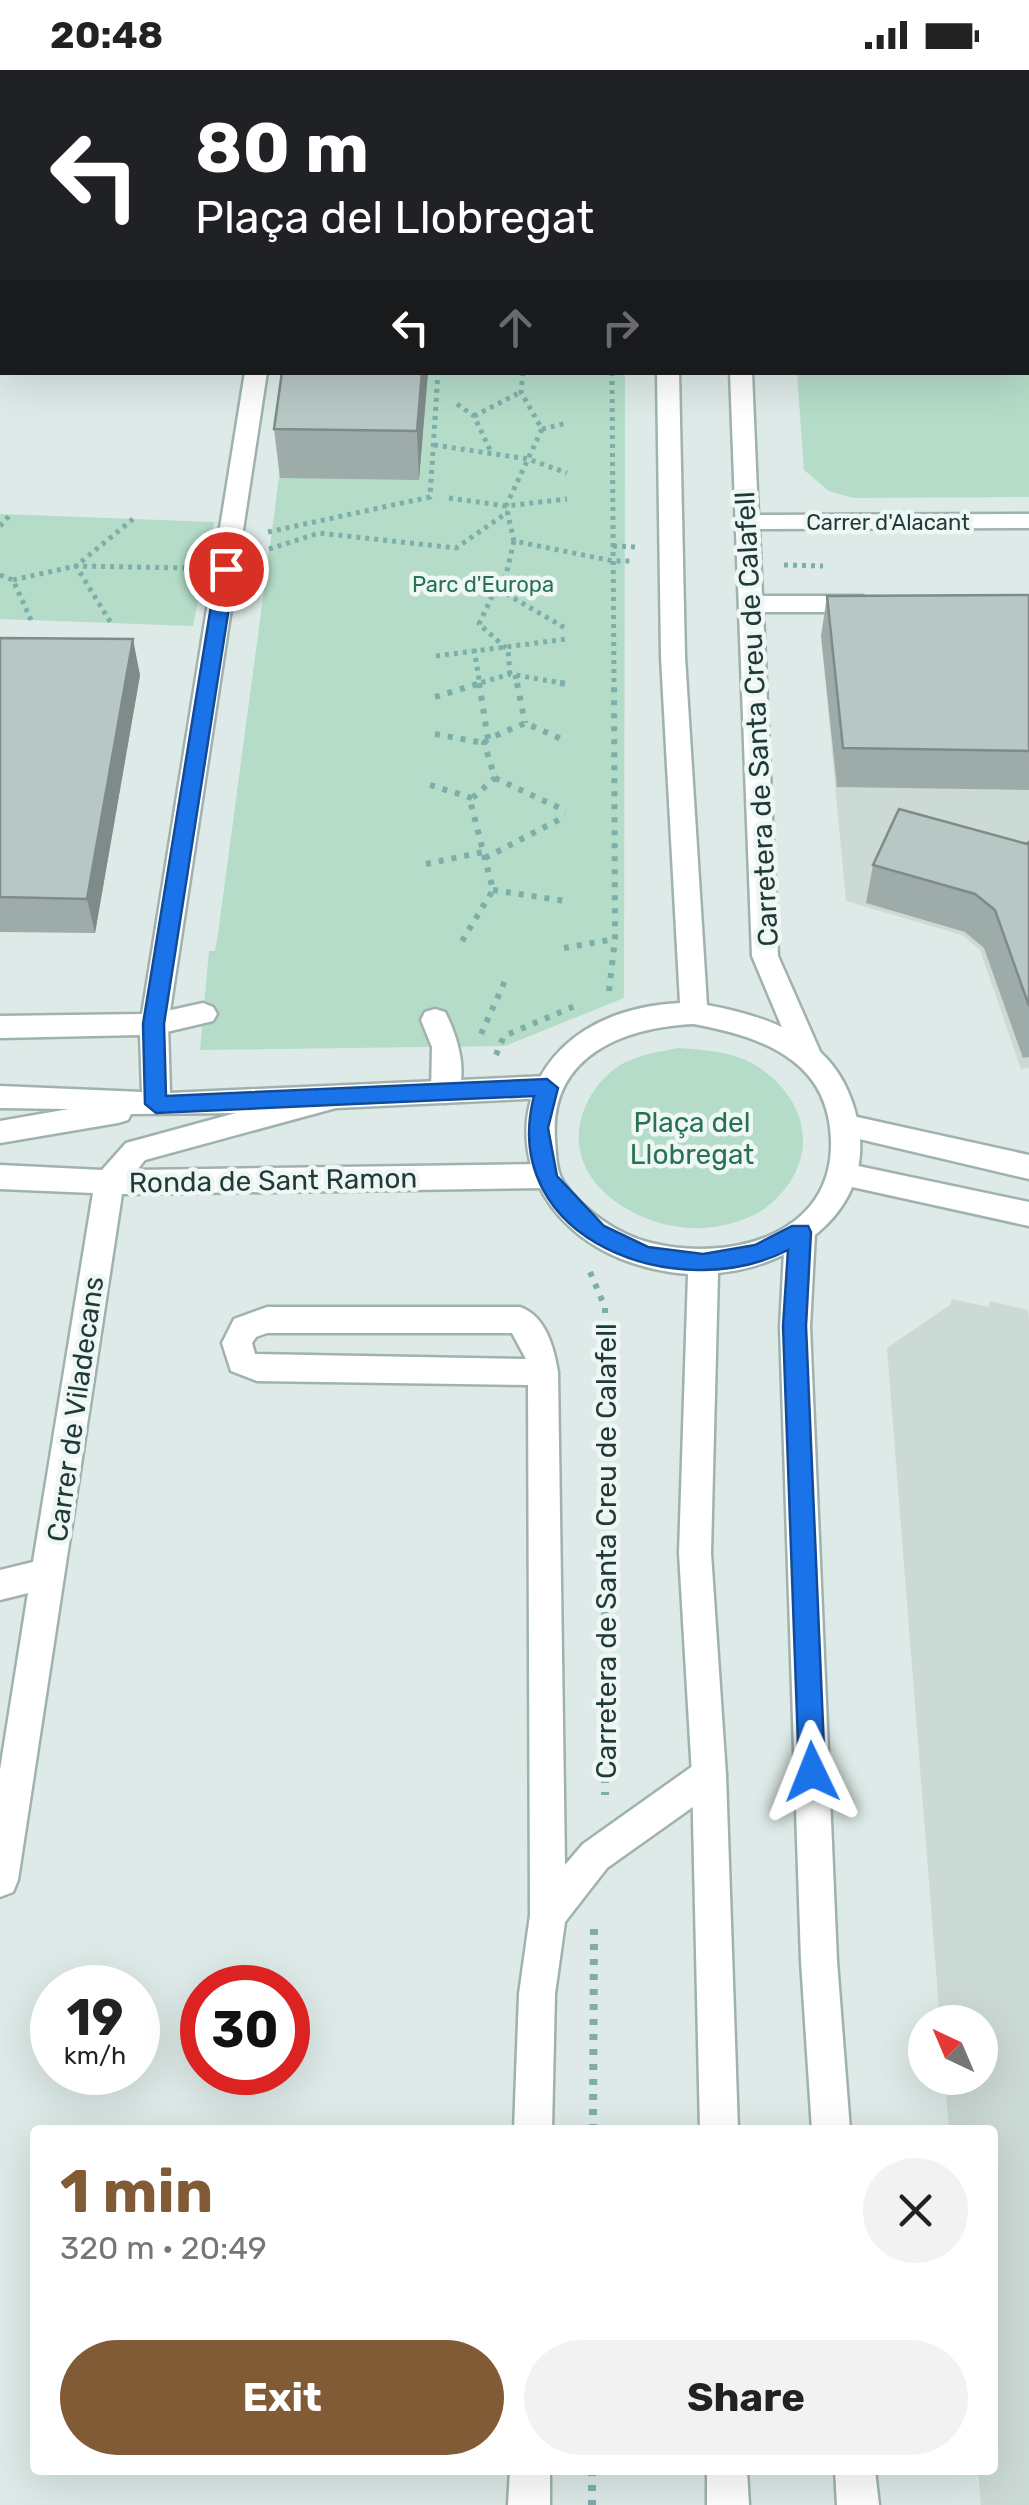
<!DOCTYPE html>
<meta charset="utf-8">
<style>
body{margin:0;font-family:Rubik,sans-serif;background:#f2f2f2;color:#222;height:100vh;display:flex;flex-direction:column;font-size:38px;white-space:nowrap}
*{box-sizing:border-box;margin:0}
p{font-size:32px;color:#767676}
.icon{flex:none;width:55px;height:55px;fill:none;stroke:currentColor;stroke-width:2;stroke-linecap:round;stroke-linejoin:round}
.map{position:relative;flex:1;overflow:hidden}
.sheet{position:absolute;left:30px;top:2055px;width:968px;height:350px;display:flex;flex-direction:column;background:#fff;border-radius:10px;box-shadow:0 10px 40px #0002}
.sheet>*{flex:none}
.banner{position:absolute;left:0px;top:0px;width:1030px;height:305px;box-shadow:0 10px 40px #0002;background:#202124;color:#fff;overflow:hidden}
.needle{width:65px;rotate:316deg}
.controls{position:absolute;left:908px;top:1935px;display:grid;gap:20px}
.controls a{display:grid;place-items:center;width:90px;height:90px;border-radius:50%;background:#fff;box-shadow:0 10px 40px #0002;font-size:50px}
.speed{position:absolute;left:30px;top:1895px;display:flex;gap:20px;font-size:50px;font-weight:700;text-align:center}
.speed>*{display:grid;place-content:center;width:130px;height:130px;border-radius:50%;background:#fff;box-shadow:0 10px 40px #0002;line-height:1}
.speed small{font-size:25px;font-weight:400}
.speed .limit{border:15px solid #d22;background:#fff;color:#111}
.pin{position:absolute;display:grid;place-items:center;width:85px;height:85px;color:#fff;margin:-42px;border:5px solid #fff;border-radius:50%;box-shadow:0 2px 10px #0007}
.me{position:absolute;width:110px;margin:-55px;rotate:358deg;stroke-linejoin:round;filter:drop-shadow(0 0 8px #0008)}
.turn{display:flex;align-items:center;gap:35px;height:210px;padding:0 30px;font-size:45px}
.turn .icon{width:130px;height:130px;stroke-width:2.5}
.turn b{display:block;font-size:70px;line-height:85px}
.lanes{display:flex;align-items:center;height:95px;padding:0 30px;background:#0003;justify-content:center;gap:50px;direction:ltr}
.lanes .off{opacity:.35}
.round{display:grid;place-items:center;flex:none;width:105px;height:105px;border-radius:52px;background:#f2f2f2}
.head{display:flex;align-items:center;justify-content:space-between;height:170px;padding:0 30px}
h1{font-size:60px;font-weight:700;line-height:75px;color:#815a36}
.button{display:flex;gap:20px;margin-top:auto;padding:20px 30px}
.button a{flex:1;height:115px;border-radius:60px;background:#815a36;color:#fff;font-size:40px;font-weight:700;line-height:115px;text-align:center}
.button a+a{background:#f2f2f2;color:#222}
.status{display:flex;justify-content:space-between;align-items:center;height:70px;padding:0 50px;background:#fff;direction:ltr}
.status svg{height:28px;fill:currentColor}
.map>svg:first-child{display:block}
</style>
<div class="status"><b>20:48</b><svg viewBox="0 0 49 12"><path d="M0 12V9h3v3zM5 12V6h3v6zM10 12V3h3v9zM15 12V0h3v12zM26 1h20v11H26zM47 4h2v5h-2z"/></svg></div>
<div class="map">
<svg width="1029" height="2435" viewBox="0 0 1029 2435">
<rect width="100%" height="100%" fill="#ddeae7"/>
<g fill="#ccdad6">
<path d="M1029,564V998L1021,999L980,880L962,865L846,831L821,566Z"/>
<path d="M952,1229L989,1237L990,1231L1028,1240L1029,1250V2435H981L978,2400H992V2060H949L945,2008H980V1952H940L887,1278L950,1235Z"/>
</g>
<g fill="#b5dcc9">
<path d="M115,0H535L537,2H114Z"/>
<path d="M1029,276V427L853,428L829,421L804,400L797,303L1028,302Z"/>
<path d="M293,303H625L624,928L505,976L200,980L209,881H215L218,864Z"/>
<path d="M0,444L214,452L193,556L0,549Z"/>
<path d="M678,978C703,980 730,981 752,993C811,1028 822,1092 768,1136C750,1150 726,1156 704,1158C639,1162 553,1109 586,1035C593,1019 605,1005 620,995C638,985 657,982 678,978Z"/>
</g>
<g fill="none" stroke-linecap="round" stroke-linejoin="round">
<g stroke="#a0b2af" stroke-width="5">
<g id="service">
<path d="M203,933L213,937L217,944L213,951L154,965L144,962L140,954L144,946Z"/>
<path d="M435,939L445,942C458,967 469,1004 455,1030L445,1033L435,1030L431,1022L432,977L421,950L425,942Z"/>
</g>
</g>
<g stroke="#a0b2af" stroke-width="5">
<g id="minor">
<rect x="1028" y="136" width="1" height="12"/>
<path d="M245,302H267L168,954L170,1023L547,1006L557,1009L561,1017L557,1025L547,1028L336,1038L145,1090L137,1100L546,1094L556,1098L560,1106L556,1114L546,1118L122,1124L18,1810L13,1822L0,1827V1700L28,1523L0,1530V1500L33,1492L93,1123L0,1119V1095L102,1100L126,1073L236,1043L131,1044L128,1050L118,1053L0,1073V1051L69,1039L0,1038V1016L142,1022L140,965L0,968V946L142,944Z"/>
<path d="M730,302H752L758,445L1029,444V458L759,459L762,526H863L875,534L863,542H763L778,886L822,986L818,994L808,997L798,994L794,986L752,886Z"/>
<path d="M848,1045L1029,1085V1109L838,1064L834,1056L838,1048Z"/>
<path d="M844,1093L1029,1132V1156L834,1113L830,1105L834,1097Z"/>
<path d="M800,1151L810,1154L815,1163L810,1257L837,1891L850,2060H812L801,1891L780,1257L785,1163L790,1154Z"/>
<path d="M267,1237H520C546,1246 554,1278 558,1302L565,1795L583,1774L697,1693L709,1688L721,1693L726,1705L721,1717L607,1798L565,1852L555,1924L552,2060H514L519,1924L530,1845L528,1315L257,1311L231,1301L222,1273L234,1249ZM267,1263H512L526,1289L255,1284L252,1273L256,1267Z"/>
<path d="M510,2400H550V2435H508Z"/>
<path d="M835,2400H875L879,2435H837Z"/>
</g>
</g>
<g stroke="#a0b2af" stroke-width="5">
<g id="tertiary">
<path d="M544,0H563L564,2H545Z"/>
<rect x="672" y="0" width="18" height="2"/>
<path d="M657,302H679L685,587L707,935C744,942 785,953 814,977C835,993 848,1016 855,1041C882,1133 801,1195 718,1203L711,1483L726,1705L738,2060H700L692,1705L679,1483L688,1204C479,1187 469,944 680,933L661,587ZM694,954C729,961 764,969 793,991C819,1011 830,1038 831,1070C834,1167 728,1192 651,1173C619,1165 583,1141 564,1113C556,1102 556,1083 555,1069C549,985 625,957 694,954Z"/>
<path d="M707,2400H747L749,2435H707Z"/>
</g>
</g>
<g stroke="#7cafaa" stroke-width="5" stroke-dasharray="4 5" stroke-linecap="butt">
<path d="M115,2H135"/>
<path d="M427,2L434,0"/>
<path d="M523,302L521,322L542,359L506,436L514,471L613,491H634"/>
<path d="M612,302L614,615"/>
<path d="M457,334L474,346L492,384"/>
<path d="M474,346L521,322"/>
<path d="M542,359L567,353"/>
<path d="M434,375L528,389L567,403"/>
<path d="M449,428L506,436L567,429"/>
<path d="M133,449L76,496L188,498"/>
<path d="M0,456L10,445"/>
<path d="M268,462L430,427L438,302"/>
<path d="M514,471L506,505L496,518L567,559"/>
<path d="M613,476L638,477"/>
<path d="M269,479L319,463L456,478L508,442"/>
<path d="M784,495L823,496"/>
<path d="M0,505L13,510L31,550"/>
<path d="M13,510L76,496L111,553"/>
<path d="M496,518L479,554L508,580L510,604"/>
<path d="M474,579L480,615"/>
<path d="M436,586L567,569"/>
<path d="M515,605L517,615"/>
<path d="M473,615L510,604L567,614"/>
</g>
<g stroke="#7cafaa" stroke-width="6" stroke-dasharray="5 8" stroke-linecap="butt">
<path d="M479,613L488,669L525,653L566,671"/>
<path d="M517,613L525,653"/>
<path d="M560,613L567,614"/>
<path d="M435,627L481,613"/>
<path d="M435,664L484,673"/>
<path d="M495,708L566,741"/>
<path d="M430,715L472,728"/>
<path d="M485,788L566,746"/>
<path d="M426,794L483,782"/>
<path d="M493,820L565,831"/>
<path d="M462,871L493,820L470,730L495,708L484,673L488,669"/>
<path d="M564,878L615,869"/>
<path d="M609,921L615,869L614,613"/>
<path d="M481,964L505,911"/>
<path d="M496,985L504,966L575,936"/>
<path d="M590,1202L605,1237V1409"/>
</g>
<g stroke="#7cafaa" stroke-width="8" stroke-dasharray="6 9" stroke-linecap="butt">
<path d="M605,1407V1725"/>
<path d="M593,2060L594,1855"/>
<path d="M592,2400V2435"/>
</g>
<use href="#service" fill="#fff" fill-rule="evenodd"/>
<use href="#minor" fill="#fff" fill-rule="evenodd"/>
<use href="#tertiary" fill="#fff" fill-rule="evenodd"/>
</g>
<g fill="#9daba9">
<rect x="1028" y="156" width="1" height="93"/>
<path d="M282,302H428L419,410L280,408L274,359Z"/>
<path d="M1029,525V720L837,717L821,566L827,526Z"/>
<path d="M0,568L140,605L95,863L0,862Z"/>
<path d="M1029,772V987L1023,988L984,878L965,862L866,833L873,795Z"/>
</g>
<g fill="#7f8b89">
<path d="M87,0H100L99,2H86Z"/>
<path d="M2,203V284L0,293V209Z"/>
<path d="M422,302H428L419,410L417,361Z"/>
<path d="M133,569L140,605L95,863L87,829Z"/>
</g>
<g fill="#b6c7c4" stroke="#7f8b89" stroke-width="2.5">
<path d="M17,0H87L86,2H16Z"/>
<path d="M816,0H929L947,2H815Z"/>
<path d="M2,33V203L0,209V39Z"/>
<rect x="1028" y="156" width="1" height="54"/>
<path d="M282,302H422L417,361L274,359Z"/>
<path d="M1029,525V681L843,678L827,526Z"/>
<path d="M0,568L133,569L87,829L0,827Z"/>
<path d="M899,739L1027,774L1029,772V936L995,840L975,824L873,795Z"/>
</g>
<path fill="#1a73e8" stroke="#114b97" stroke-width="2.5" d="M226,493L235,499L164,954L166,1026L547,1009L558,1018L548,1058L557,1106L604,1156L648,1177L703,1184L755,1175L792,1156H808L811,1162L806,1256L825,1702L821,1711L812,1714L803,1711L799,1702L783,1256L788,1180C679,1236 497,1171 534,1026L156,1043L145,1034L143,954L217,499Z"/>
<g text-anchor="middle" stroke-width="9" stroke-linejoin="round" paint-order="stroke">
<g font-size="22" fill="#1f3a38" stroke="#eef7f4">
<text x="888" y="460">Carrer d'Alacant</text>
</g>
<g font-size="22" fill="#287155" stroke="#eef7f4">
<text x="483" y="522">Parc d'Europa</text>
</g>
<g font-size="28" fill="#1f3a38" stroke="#eef7f4">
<text transform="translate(756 649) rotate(-93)" y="10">Carretera de Santa Creu de Calafell</text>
<text transform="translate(273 1110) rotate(-1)" y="10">Ronda de Sant Ramon</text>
<text transform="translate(75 1339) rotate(-82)" y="10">Carrer de Viladecans</text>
<text transform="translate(606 1481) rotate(-90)" y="10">Carretera de Santa Creu de Calafell</text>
</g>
<g font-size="28" fill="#287155" stroke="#eef7f4">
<text x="692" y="1062">Plaça del<tspan x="692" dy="32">Llobregat</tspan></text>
</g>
</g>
</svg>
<div class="controls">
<a><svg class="needle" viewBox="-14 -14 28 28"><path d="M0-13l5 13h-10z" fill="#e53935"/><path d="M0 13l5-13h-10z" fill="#767676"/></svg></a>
</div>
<div class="speed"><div>19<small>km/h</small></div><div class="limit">30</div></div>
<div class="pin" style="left:226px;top:499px;background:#d93025"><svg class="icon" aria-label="arrive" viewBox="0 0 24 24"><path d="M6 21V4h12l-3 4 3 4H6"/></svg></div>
<svg class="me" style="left:812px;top:1702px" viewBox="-20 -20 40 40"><path d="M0-17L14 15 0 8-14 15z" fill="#1a73e8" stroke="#fff" stroke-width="4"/></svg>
<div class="banner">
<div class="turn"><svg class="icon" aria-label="left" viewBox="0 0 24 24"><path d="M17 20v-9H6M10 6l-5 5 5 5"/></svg><div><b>80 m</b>Plaça del Llobregat</div></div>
<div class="lanes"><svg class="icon" aria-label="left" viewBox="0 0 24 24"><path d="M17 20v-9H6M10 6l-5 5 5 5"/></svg><svg class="icon off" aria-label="ahead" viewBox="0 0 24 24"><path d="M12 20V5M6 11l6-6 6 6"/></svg><svg class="icon off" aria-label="right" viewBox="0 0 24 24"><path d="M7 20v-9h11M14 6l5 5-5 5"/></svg></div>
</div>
<section class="sheet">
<div class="head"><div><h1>1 min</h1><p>320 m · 20:49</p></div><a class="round"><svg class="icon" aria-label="close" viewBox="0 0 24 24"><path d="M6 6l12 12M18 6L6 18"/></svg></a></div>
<div class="button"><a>Exit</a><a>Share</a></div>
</section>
</div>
